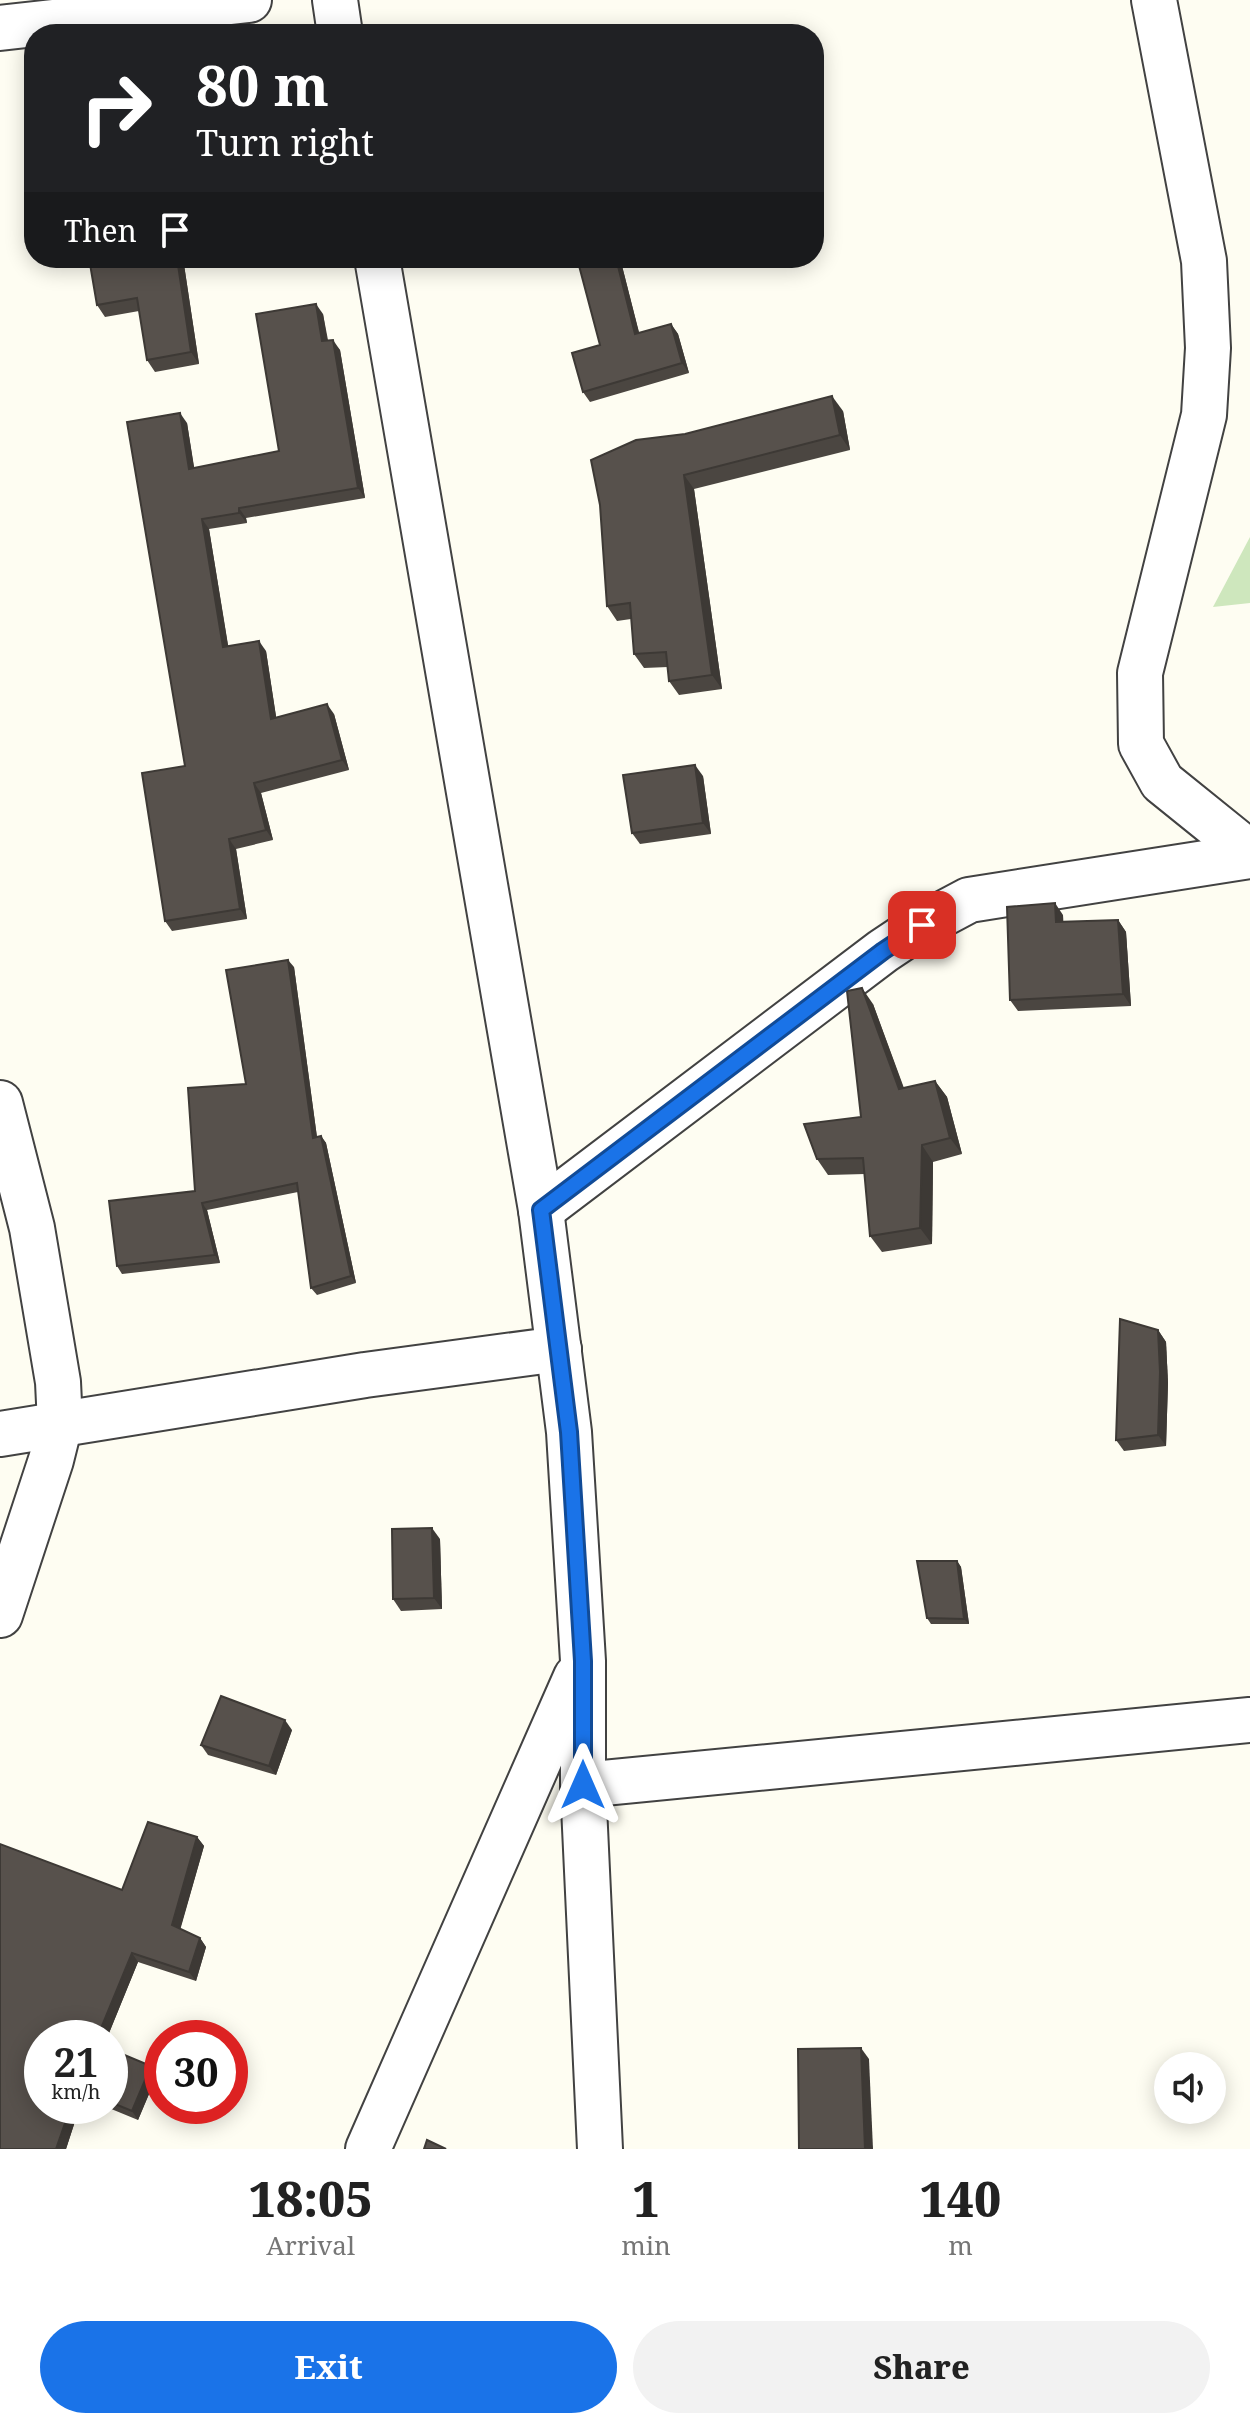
<!DOCTYPE html>
<style>
body{margin:0;font-family:"Noto Serif",serif;background:#f2f2f2;color:#222;height:100vh;display:flex;flex-direction:column;font-size:30px;white-space:nowrap}
*{box-sizing:border-box;margin:0}
p{font-size:26px;color:#767676}
.icon{flex:none;width:44px;height:44px;fill:none;stroke:currentColor;stroke-width:2;stroke-linecap:round;stroke-linejoin:round}
.map{position:relative;height:2149px;overflow:hidden}
.side{display:flex;flex-direction:column;background:#fff;flex:1}
.side>*{flex:none}
.hud{position:absolute;left:24px;top:24px;width:800px;height:244px;border-radius:32px;box-shadow:0 4px 20px #0003;background:#202124;color:#fff;overflow:hidden}
.buttons{position:absolute;left:1154px;top:2052px;display:grid;gap:16px}
.buttons a{display:grid;place-items:center;width:72px;height:72px;border-radius:50%;background:#fff;box-shadow:0 4px 20px #0003;font-size:40px}
.speed{position:absolute;left:24px;top:2020px;display:flex;gap:16px;font-size:40px;font-weight:700;text-align:center}
.speed>*{display:grid;place-content:center;width:104px;height:104px;border-radius:50%;background:#fff;box-shadow:0 4px 20px #0003;line-height:1}
.speed small{font-size:20px;font-weight:400}
.speed .limit{border:12px solid #d22;background:#fff;color:#111}
.pin{position:absolute;display:grid;place-items:center;width:68px;height:68px;color:#fff;margin:-34px;border-radius:16px;box-shadow:0 4px 12px #0006}
.me{position:absolute;width:88px;margin:-44px;rotate:0deg;stroke-linejoin:round;filter:drop-shadow(0 0 6px #0008)}
.turn{display:flex;align-items:center;gap:28px;height:168px;padding:0 40px;font-size:36px}
.turn .icon{width:104px;height:104px;stroke-width:2.5}
.turn b{display:block;font-size:56px;line-height:68px}
.then{display:flex;align-items:center;height:76px;padding:0 40px;background:#0003;gap:16px;font-size:30px}
.eta{display:flex;justify-content:space-evenly;align-items:center;height:136px;text-align:center}
.eta b{font-size:48px;font-weight:800;line-height:56px}
.action{display:flex;gap:16px;margin-top:auto;padding:16px 40px}
.action a{flex:1;height:92px;border-radius:48px;background:#1a73e8;color:#fff;font-size:32px;font-weight:800;line-height:92px;text-align:center}
.action a+a{background:#f2f2f2;color:#222}
.map>svg:first-child{display:block}
</style>
<div class="map">
<svg width="1250" height="2149" viewBox="0 0 1250 2149">
<rect width="100%" height="100%" fill="#fefdf2"/>
<path fill="#cee7bd" d="M1250,537V603L1213,607Z"/>
<g fill="none" stroke-linecap="round" stroke-linejoin="round">
<g stroke="#424242" stroke-width="48">
<g id="minor">
<path d="M335,0L340,34"/>
<path d="M1154,0L1204,261L1208,348L1204,415L1140,673L1141,744L1162,782L1250,853"/>
<path d="M0,28L249,0"/>
<path d="M377,258L541,1210L569,1432L583,1661V1785L600,2149"/>
<path d="M0,1103L32,1228L58,1382L60,1424L51,1460L0,1615"/>
<path d="M541,1210L883,951L922,925L969,900L1250,856"/>
<path d="M0,1434L365,1375L559,1349"/>
<path d="M583,1785L1250,1720"/>
<path d="M368,2149L576,1677"/>
</g>
</g>
<use href="#minor" stroke="#fff" stroke-width="44"/>
</g>
<g fill="#4b4641">
<path d="M183,258L199,364L155,372L147,360L139,311L105,317L97,305Z"/>
<path d="M577,258H620L639,333L671,324L678,334L689,373L590,402L583,392L600,345Z"/>
<path d="M323,314L328,340L340,350L365,498L246,518L247,523L209,529L228,646L266,651L276,717L334,714L349,770L261,793L273,840L236,849L247,919L172,931L165,921L185,766L187,423L194,468L279,451Z"/>
<path d="M843,411L850,450L694,489L722,689L679,695L669,681L668,667L644,668L634,654L631,619L617,621L607,606L600,505Z"/>
<path d="M703,776L711,834L640,844L632,833Z"/>
<path d="M1063,915V922L1118,920L1126,932L1131,1006L1018,1011L1010,1000Z"/>
<path d="M294,967L317,1137L321,1136L326,1143L356,1283L317,1295L311,1288L298,1192L207,1210L220,1263L122,1274L117,1266L195,1191L246,1084Z"/>
<path d="M873,1004L904,1088L935,1081L947,1097L962,1154L933,1162L932,1244L882,1252L870,1236L865,1174L828,1175L817,1159L861,1117Z"/>
<path d="M1158,1330L1166,1342L1168,1383L1166,1446L1124,1451L1116,1440Z"/>
<path d="M440,1539L442,1609L401,1611L393,1599Z"/>
<path d="M957,1561L961,1567L969,1624H931L927,1618Z"/>
<path d="M292,1730L276,1775L208,1755L201,1745Z"/>
<path d="M148,1822L197,1837L204,1846L180,1929L200,1938L206,1947L196,1981L138,1962L107,2038H42V2106H80L66,2149H0V1844L122,1890Z"/>
<path d="M110,2049L157,2075L138,2120L104,2106H110Z"/>
</g>
<g fill="#3d3935">
<path d="M177,258H183L199,364L191,352Z"/>
<path d="M616,258H620L642,344L635,334Z"/>
<path d="M316,304L323,314L329,351L322,341Z"/>
<path d="M671,324L678,334L689,373L682,363Z"/>
<path d="M333,340L340,350L365,498L358,488Z"/>
<path d="M832,396L843,411L850,450L840,435Z"/>
<path d="M180,413L187,423L196,479L189,469Z"/>
<path d="M684,475L694,489L722,689L712,675Z"/>
<path d="M239,508L246,518L247,523L239,513Z"/>
<path d="M202,519L209,529L230,657L223,647Z"/>
<path d="M259,641L266,651L278,729L271,719Z"/>
<path d="M327,704L334,714L349,770L342,760Z"/>
<path d="M695,765L703,776L711,834L703,823Z"/>
<path d="M254,783L261,793L273,840L266,830Z"/>
<path d="M229,839L236,849L247,919L240,909Z"/>
<path d="M1055,903L1063,915L1064,933L1056,922Z"/>
<path d="M1118,920L1126,932L1131,1006L1123,994Z"/>
<path d="M288,960L294,967L318,1145L313,1138Z"/>
<path d="M862,988L873,1004L910,1106L899,1089Z"/>
<path d="M935,1081L947,1097L962,1154L950,1138Z"/>
<path d="M321,1136L326,1143L356,1283L351,1276Z"/>
<path d="M922,1145L933,1162L932,1244L920,1228Z"/>
<path d="M202,1203L207,1210L220,1263L215,1255Z"/>
<path d="M1158,1330L1166,1342L1168,1383L1166,1446L1158,1435Z"/>
<path d="M432,1528L440,1539L442,1609L434,1598Z"/>
<path d="M957,1561L961,1567L969,1624L964,1619Z"/>
<path d="M285,1720L292,1730L276,1775L269,1766Z"/>
<path d="M197,1837L204,1846L179,1934L172,1925Z"/>
<path d="M200,1938L206,1947L196,1981L189,1972Z"/>
<path d="M132,1953L138,1962L107,2038H97Z"/>
<path d="M861,2048L869,2059L873,2149H865Z"/>
<path d="M151,2066L157,2075L138,2120L132,2111Z"/>
<path d="M71,2106H80L66,2149H56Z"/>
</g>
<g fill="#57514c" stroke="#3d3935" stroke-width="2">
<path d="M89,258H177L191,352L147,360L137,298L97,305Z"/>
<path d="M577,258H616L635,334L671,324L682,363L583,392L572,353L600,345Z"/>
<path d="M316,304L322,341L333,340L358,488L239,508V513L202,519L223,647L259,641L271,719L327,704L342,760L254,783L266,830L229,839L240,909L165,921L142,773L185,766L127,422L180,413L189,469L279,451L256,314Z"/>
<path d="M832,396L840,435L684,475L712,675L669,681L666,652L634,654L630,603L607,606L600,505L591,460L636,440L685,434Z"/>
<path d="M695,765L703,823L632,833L623,775Z"/>
<path d="M1055,903L1056,922L1118,920L1123,994L1010,1000L1007,907Z"/>
<path d="M288,960L313,1138L321,1136L351,1276L311,1288L297,1183L202,1203L215,1255L117,1266L109,1201L195,1191L188,1088L246,1084L226,970Z"/>
<path d="M862,988L899,1089L935,1081L950,1138L922,1145L920,1228L870,1236L863,1158L817,1159L804,1124L861,1117L847,991Z"/>
<path d="M1120,1319L1158,1330L1160,1372L1158,1435L1116,1440Z"/>
<path d="M432,1528L434,1598L393,1599L392,1529Z"/>
<path d="M917,1561H957L964,1619L927,1618Z"/>
<path d="M221,1696L285,1720L269,1766L201,1745Z"/>
<path d="M148,1822L197,1837L172,1925L200,1938L189,1972L132,1953L97,2038H42V2106H71L56,2149H0V1844L122,1890Z"/>
<path d="M861,2048L865,2149H799L798,2049Z"/>
<path d="M110,2049L151,2066L132,2111L110,2102Z"/>
<path d="M427,2140L446,2149H424Z"/>
</g>
<g fill="none" stroke-linecap="round" stroke-linejoin="round">
<g stroke="#114b97" stroke-width="20">
<path id="route" d="M583,1785V1661L569,1432L541,1210L883,951L922,925"/>
</g>
<use href="#route" stroke="#1a73e8" stroke-width="14"/>
</g>
</svg>
<div class="buttons">
<a><svg class="icon" aria-label="sound" viewBox="0 0 24 24"><path d="M4 9h4l5-4v14l-5-4H4zM17 9q2 3 0 6"/></svg></a>
</div>
<div class="speed"><div>21<small>km/h</small></div><div class="limit">30</div></div>
<div class="pin" style="left:922px;top:925px;background:#d93025"><svg class="icon" aria-label="arrive" viewBox="0 0 24 24"><path d="M6 21V4h12l-3 4 3 4H6"/></svg></div>
<svg class="me" style="left:583px;top:1785px" viewBox="-20 -20 40 40"><path d="M0-17L14 15 0 8-14 15z" fill="#1a73e8" stroke="#fff" stroke-width="4"/></svg>
<div class="hud">
<div class="turn"><svg class="icon" aria-label="right" viewBox="0 0 24 24"><path d="M7 20v-9h11M14 6l5 5-5 5"/></svg><div><b>80 m</b>Turn right</div></div>
<div class="then">Then<svg class="icon" aria-label="arrive" viewBox="0 0 24 24"><path d="M6 21V4h12l-3 4 3 4H6"/></svg></div>
</div>
</div>
<section class="side">
<div class="eta">
<div><b>18:05</b><p>Arrival</p></div>
<div><b>1</b><p>min</p></div>
<div><b>140</b><p>m</p></div>
</div>
<div class="action"><a>Exit</a><a>Share</a></div>
</section>
